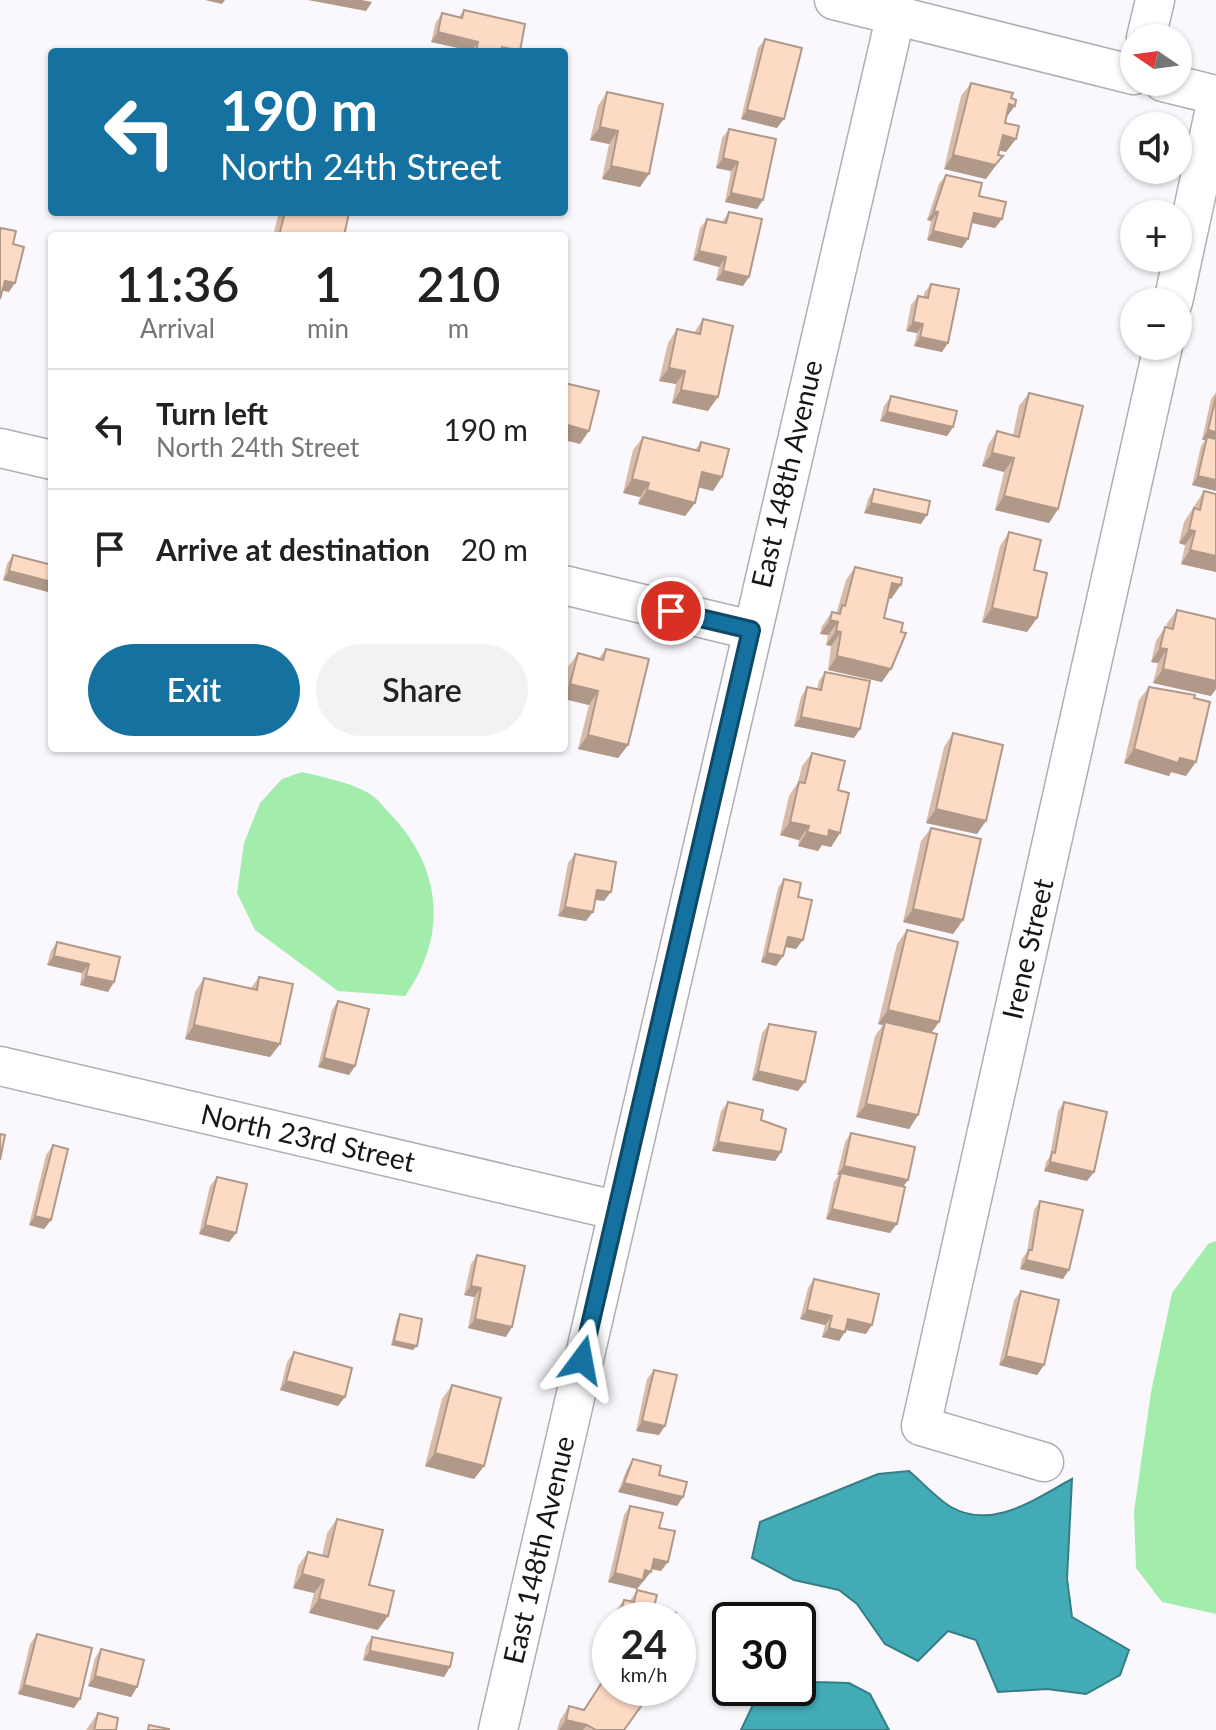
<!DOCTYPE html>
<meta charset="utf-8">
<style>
body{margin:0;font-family:Lato,sans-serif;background:#f2f2f2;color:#222;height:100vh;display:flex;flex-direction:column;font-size:30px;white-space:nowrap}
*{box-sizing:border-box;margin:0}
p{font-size:26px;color:#767676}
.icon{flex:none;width:44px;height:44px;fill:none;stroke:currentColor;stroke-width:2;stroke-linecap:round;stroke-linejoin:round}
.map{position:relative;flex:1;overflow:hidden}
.details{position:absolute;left:48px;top:232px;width:520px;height:520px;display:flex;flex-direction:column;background:#fff;border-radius:8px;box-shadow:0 2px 6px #0004}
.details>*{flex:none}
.top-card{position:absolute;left:48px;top:48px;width:520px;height:168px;border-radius:8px;box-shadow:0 2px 6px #0004;background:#15719f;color:#fff;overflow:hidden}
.needle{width:52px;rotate:283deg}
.tools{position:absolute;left:1120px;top:24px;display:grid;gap:16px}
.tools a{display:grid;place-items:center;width:72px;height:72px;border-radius:50%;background:#fff;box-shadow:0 2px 6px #0004;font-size:40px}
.speed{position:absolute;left:592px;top:1602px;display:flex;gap:16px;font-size:40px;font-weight:700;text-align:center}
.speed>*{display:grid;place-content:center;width:104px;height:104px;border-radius:50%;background:#fff;box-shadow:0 2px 6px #0004;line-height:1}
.speed small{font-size:20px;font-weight:400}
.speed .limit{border:4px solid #111;border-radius:12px;background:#fff;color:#111}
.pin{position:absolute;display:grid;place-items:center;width:68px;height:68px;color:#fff;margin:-34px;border:4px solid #fff;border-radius:50%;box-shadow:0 2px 8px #0007}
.me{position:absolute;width:88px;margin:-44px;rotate:13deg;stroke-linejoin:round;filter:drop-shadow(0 0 6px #0008)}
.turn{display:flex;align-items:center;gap:28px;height:168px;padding:0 40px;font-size:36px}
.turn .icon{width:104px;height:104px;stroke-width:2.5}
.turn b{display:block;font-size:56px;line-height:68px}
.eta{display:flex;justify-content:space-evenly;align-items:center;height:136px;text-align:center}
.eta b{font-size:48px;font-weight:600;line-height:56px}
.primary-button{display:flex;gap:16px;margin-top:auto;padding:16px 40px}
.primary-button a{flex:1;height:92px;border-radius:48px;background:#15719f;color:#fff;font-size:32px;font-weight:600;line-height:92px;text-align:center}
.primary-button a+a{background:#f2f2f2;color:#222}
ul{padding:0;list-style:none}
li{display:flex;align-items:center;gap:24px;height:120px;padding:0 40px;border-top:2px solid #e0e0e0}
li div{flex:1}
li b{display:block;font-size:30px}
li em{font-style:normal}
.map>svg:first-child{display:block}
</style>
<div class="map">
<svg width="1216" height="1730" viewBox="0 0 1216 1730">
<rect width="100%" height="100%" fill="#faf8fd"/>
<g fill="#a3edac">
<path d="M302,772C324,777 347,782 367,792C377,797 385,809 393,817C443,871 447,937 405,996L338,991L255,930L237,893L244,843L260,803L282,779Z"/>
<path d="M1216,1241V1614L1162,1602L1136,1568L1134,1512L1151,1392L1172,1293L1208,1244Z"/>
</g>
<g fill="#42abb6" stroke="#357e86" stroke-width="2">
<path d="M909,1471C922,1482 936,1498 951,1507C993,1531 1036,1498 1072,1479L1067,1579L1072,1617L1129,1650L1120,1675L1086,1694L1047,1689L998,1692L976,1640L948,1631L918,1661L885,1644L857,1604L839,1590L794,1580L752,1558L760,1522L878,1474Z"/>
<path d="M798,1671L816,1682L849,1683L870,1694L889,1730H741L760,1690L798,1688Z"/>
</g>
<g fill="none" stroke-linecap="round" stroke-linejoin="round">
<g stroke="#b0aeb3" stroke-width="41">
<g id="minor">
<path d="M834,0L1134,75"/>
<path d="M1146,38L1155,0"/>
<path d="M1163,82L1216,95"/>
<path d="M1173,302L1216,104"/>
<path d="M0,448L52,460"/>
<path d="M564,585L751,630"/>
<path d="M0,1066L615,1210"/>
<path d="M1044,1462L921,1426L1163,346"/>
<path d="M498,1730L896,14"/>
</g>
</g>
<use href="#minor" stroke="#fff" stroke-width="38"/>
</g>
<g fill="#d9bba9">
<path d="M464,10L519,52H472V51L431,42L436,22L442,13L459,17Z"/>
<path d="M765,39L777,128L741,119L758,48Z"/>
<path d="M971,83L1006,118L1005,123L1006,152L999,150L986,179L944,169L961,96Z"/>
<path d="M607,92L640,187L602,179L609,144L590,140L598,106Z"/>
<path d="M729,129L757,209L725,202L731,171L716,168L722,138Z"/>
<path d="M946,175L979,196L1002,219L995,228L972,223L962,248L927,240L931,221L927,220L939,184Z"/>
<path d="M279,212H344V236H273Z"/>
<path d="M729,212L743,286L716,280L719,267L693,260L700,228L707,219L722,222Z"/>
<path d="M931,284L942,352L914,346L917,333L906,331L911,305L918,296L924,297V293Z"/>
<path d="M703,319L708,411L672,403L676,384L659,381L668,343L677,329L694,333Z"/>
<path d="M1216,392V491L1192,485L1201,446L1205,440H1202L1211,399Z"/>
<path d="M1029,393L1058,509L1049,523L995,510L1004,472L982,466L988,445L997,431L1013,435L1019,406Z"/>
<path d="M891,396L953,427L947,436L880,421L884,406Z"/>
<path d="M643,437L695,450L701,442L713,491L698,487L695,503L685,516L638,504L640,497L623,493L633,450Z"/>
<path d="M874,489L921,524L864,513L868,499Z"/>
<path d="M1204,491L1216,494V572L1181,564L1185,545L1179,543L1184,522Z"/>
<path d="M1009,532L1034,570L1037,618L1027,632L982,622L1000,546Z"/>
<path d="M13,555L52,565V593L3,580L7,564Z"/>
<path d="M855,567L891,599L889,598L884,618L882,682L828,670L831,646L826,645L828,635L820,634L822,626L832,612L836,613L837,611L846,580Z"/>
<path d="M1177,610L1211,696L1153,683L1158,663L1151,662L1156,641L1165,627H1166L1167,623Z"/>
<path d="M606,649L628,745L618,758L578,749L589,705L564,699V685L568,667L578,653L599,658Z"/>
<path d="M825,672L854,738L794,726L801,697L807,687L817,689L819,681Z"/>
<path d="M1149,687L1186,776L1171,772L1169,776L1124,763L1139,700Z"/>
<path d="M953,733L977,834L926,823L944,747Z"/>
<path d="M812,753L838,790L840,833L831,847L822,845L818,851L798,846L799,840L780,835L789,796L798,782L802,766Z"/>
<path d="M931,828L963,920L953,934L903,922L921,841Z"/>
<path d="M575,854L604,901L595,900L586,921L558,916L568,863Z"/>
<path d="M784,879L798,897L796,949L785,947L783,956L776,966L761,962L778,888Z"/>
<path d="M907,930L939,1022L931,1033L918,1115L909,1129L856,1117L875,1036L883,1025L878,1024L897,944Z"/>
<path d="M57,942L114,982L108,992L80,985L82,973L47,965L51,951Z"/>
<path d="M259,977L280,1044L270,1057L185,1039L195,992L204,978L251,988Z"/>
<path d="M338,1001L355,1066L349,1075L318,1067L332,1010Z"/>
<path d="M769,1024L798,1091L752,1080L762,1033Z"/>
<path d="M728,1102L761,1120L781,1152L775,1161L712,1151L721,1111Z"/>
<path d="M1064,1102L1087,1181L1044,1171L1046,1162L1050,1156L1058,1111Z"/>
<path d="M851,1133L908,1180L903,1187L890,1233L826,1219L834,1182L839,1175H837L845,1142Z"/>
<path d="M53,1145L51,1220L44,1229L29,1225L46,1155Z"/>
<path d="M217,1177L236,1233L229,1242L199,1234L210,1186Z"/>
<path d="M1040,1201L1063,1279L1020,1269L1022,1259L1027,1252L1034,1210Z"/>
<path d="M477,1255L506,1337L468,1328L474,1297L464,1295L471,1264Z"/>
<path d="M814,1279L866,1334L846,1330L839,1341L822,1337L825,1325L800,1319L808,1288Z"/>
<path d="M1021,1291L1044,1365L1037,1375L999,1365L1014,1300Z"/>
<path d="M400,1314L413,1350L391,1345L397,1319Z"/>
<path d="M294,1352L338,1406L280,1390L287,1362Z"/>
<path d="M654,1370L659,1435L636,1431L647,1379Z"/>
<path d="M452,1385L484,1466L474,1479L425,1466L442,1399Z"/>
<path d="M633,1459L659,1475L683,1497L677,1506L618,1492L627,1469Z"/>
<path d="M630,1506L659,1528L661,1571L651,1569L644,1581L643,1580L637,1589L608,1582L624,1515Z"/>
<path d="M337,1519L369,1585L378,1630L309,1613L314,1593L293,1588L298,1566L308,1552L322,1556L327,1533Z"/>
<path d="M637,1590L654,1607L674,1620H615L617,1609L624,1600L630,1601Z"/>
<path d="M37,1634L74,1708L18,1694L30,1644Z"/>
<path d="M372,1637L450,1667L444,1677L363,1660L366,1646Z"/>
<path d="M101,1649L137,1687L131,1697L88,1686L95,1658Z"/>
<path d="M569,1706L624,1730H557L560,1720Z"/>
<path d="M98,1713L116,1730H86Z"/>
</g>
<g fill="#b09989">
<path d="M205,0H225L222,4Z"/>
<path d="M308,0H362L372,2L366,11Z"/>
<path d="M438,32L478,42L472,51L431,42Z"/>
<path d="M502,47L520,51L498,52Z"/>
<path d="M1009,104L1015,106L1005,119Z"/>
<path d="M747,110L784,119L777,128L741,119Z"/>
<path d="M600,127L618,131L609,144L590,140Z"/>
<path d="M1003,135L1016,139L1006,152L993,149Z"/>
<path d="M953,155L1003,156L986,179L944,169Z"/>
<path d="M723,158L738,162L731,171L716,168Z"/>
<path d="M611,166L649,174L640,187L602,179Z"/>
<path d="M731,193L763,200L757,209L725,202Z"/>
<path d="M934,211L938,212L931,221L927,220Z"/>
<path d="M974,213L1002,219L995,228L968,222Z"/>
<path d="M933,231L968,239L962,248L927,240Z"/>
<path d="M699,251L726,257L719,267L693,260Z"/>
<path d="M723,271L749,277L743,286L716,280Z"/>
<path d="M5,281L15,283L9,292L0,290Z"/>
<path d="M913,322L923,324L917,333L906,331Z"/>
<path d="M920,337L948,343L942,352L914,346Z"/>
<path d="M669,368L685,371L676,384L659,381Z"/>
<path d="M681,390L718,397L708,411L672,403Z"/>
<path d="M887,412L953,427L947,436L880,421Z"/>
<path d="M564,424L589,431L580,444L564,440Z"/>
<path d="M1208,430L1216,432V443L1207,437L1205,440H1202Z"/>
<path d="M992,453L1014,458L1004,472L982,466Z"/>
<path d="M702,472L722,477L713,491L693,486Z"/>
<path d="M1198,476L1216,480V491L1192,485Z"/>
<path d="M632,479L649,483L640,497L623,493Z"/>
<path d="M647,490L695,503L685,516L638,504Z"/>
<path d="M1004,496L1058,509L1049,523L995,510Z"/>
<path d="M871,503L927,515L921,524L864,513Z"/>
<path d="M1189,530L1195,531L1185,545L1179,543Z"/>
<path d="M1190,550L1216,556V572L1181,564Z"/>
<path d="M9,571L52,582V593L3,580Z"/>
<path d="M892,583L901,585L891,599L883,597Z"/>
<path d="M992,608L1037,618L1027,632L982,622Z"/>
<path d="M830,620L838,622L828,635L820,634Z"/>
<path d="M836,631L841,632L831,646L826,645Z"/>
<path d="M1160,648L1167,649L1158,663L1151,662Z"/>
<path d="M837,656L891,669L882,682L828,670Z"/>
<path d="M1163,669L1216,681V689L1211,696L1153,683Z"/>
<path d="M570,684L598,691L589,705L564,699V693Z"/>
<path d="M801,717L860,729L854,738L794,726Z"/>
<path d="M588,735L628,745L618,758L578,749Z"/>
<path d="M1134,749L1196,762L1186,776L1171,772L1169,776L1124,763Z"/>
<path d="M936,809L986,821L977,834L926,823Z"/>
<path d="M790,822L809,826L799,840L780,835Z"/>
<path d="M829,830L840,833L831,847L822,845L818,851L798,846L807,832Z"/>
<path d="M597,890L611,892L604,901L591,899Z"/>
<path d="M565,907L593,912L586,921L558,916Z"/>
<path d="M913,909L963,920L953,934L903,922Z"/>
<path d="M788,937L803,940L796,949L781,946Z"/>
<path d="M767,953L783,956L776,966L761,962Z"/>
<path d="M54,956L89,964L82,973L47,965Z"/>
<path d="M86,976L114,982L108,992L80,985Z"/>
<path d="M888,1010L939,1022L929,1036L885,1022L883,1025L878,1024Z"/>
<path d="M194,1025L280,1044L270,1057L185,1039Z"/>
<path d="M324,1058L355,1066L349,1075L318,1067Z"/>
<path d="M758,1071L805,1082L798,1091L752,1080Z"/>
<path d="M866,1104L918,1115L909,1129L856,1117Z"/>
<path d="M718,1142L781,1152L775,1161L712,1151Z"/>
<path d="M1050,1162L1094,1172L1087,1181L1044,1171Z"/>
<path d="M844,1166L908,1180L901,1189L841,1173L839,1175H837Z"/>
<path d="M832,1209L897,1224L890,1233L826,1219Z"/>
<path d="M35,1216L51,1220L44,1229L29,1225Z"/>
<path d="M205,1225L236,1233L229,1242L199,1234Z"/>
<path d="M1026,1260L1069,1270L1063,1279L1020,1269Z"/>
<path d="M471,1286L481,1288L474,1297L464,1295Z"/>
<path d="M807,1310L832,1316L825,1325L800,1319Z"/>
<path d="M475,1319L512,1327L506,1337L468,1328Z"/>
<path d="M848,1319L872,1325L866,1334L842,1329Z"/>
<path d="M829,1328L845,1332L839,1341L822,1337Z"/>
<path d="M394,1341L417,1346L413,1350L391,1345Z"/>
<path d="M1006,1356L1044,1365L1037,1375L999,1365Z"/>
<path d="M286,1381L345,1397L338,1406L280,1390Z"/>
<path d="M642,1421L665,1426L659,1435L636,1431Z"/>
<path d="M435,1453L484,1466L474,1479L425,1466Z"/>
<path d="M624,1483L683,1497L677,1506L618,1492Z"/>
<path d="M654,1559L668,1562L661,1571L647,1568Z"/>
<path d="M645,1570L651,1572L637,1589L608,1582L615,1573Z"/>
<path d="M302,1574L324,1580L314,1593L293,1588Z"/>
<path d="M319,1599L388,1616L378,1630L309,1613Z"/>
<path d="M370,1651L450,1667L444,1677L363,1660Z"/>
<path d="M95,1676L137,1687L131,1697L88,1686Z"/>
<path d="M24,1685L80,1699L74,1708L18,1694Z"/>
<path d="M566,1720L587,1725L583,1730H559Z"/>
</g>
<g fill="#fcdac4" stroke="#b09989" stroke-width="2">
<path d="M464,10L525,24L520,51L502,47L501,52H476L478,42L438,32L442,13L462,18Z"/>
<path d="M765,39L802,48L784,119L747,110Z"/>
<path d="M971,83L1013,93L1011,98L1016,100L1015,106L1009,104L1005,123L1019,126L1016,139L1003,135L998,155L1003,156L995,165L953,155Z"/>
<path d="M607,92L663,104L649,174L611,166L618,131L600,127Z"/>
<path d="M729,129L776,139L763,200L731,193L738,162L723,158Z"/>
<path d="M946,175L982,183L979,196L1006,202L1002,219L974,213L968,239L933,231L938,212L934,211Z"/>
<path d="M285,212H344L349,213L344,236H279Z"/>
<path d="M729,212L762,219L749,277L723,271L726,257L699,251L707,219L726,223Z"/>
<path d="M1,228L16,231L13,244L24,247L15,283L5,281L0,299V232Z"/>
<path d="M931,284L959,289L948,343L920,337L923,324L913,322L918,296L928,298Z"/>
<path d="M703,319L733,326L718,397L681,390L685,371L669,368L677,329L700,334Z"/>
<path d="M564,383L599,391L589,431L564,424Z"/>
<path d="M1029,393L1083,406L1058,509L1004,496L1014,458L992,453L997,431L1019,437Z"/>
<path d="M891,396L957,411L953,427L887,412Z"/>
<path d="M1216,397V432L1208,430Z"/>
<path d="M643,437L699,451L701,442L729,449L722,477L702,472L695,503L647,490L649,483L632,479Z"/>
<path d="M1207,437L1216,439V480L1198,476Z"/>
<path d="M874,489L930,501L927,515L871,503Z"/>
<path d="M1204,491L1216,494V556L1190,550L1195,531L1189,530L1194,508L1200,510Z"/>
<path d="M1009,532L1041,540L1034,570L1047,573L1037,618L992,608Z"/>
<path d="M13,555L52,565V582L9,571Z"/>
<path d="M855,567L902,578L901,585L892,583L884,618L903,623L901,632L906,633L891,669L837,656L841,632L836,631L838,622L830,620L832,612L840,614L842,605L845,606Z"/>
<path d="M1177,610L1216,619V681L1163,669L1167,649L1160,648L1165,627L1173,629Z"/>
<path d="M606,649L649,659L628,745L588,735L598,691L570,684L578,653L603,660Z"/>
<path d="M825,672L870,681L860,729L801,717L807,687L821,690Z"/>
<path d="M1149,687L1195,695L1194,698L1210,702L1196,762L1180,758L1178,763L1134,749Z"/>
<path d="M953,733L1003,745L986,821L936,809Z"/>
<path d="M812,753L845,761L838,790L849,793L840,833L829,830L828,837L807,832L809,826L790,822L799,782L805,783Z"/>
<path d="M931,828L981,839L963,920L913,909Z"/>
<path d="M575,854L616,862L611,892L597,890L593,912L565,907Z"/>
<path d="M784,879L801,883L798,897L812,900L803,940L788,937L783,956L767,953Z"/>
<path d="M907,930L958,942L939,1022L888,1010Z"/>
<path d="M57,942L120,957L114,982L86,976L89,964L54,956Z"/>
<path d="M259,977L293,984L280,1044L194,1025L204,978L257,990Z"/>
<path d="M338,1001L369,1009L355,1066L324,1058Z"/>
<path d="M885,1022L937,1034L918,1115L866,1104Z"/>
<path d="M769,1024L816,1032L805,1082L758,1071Z"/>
<path d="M728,1102L763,1110L761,1120L786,1129L781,1152L718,1142Z"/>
<path d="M1064,1102L1107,1112L1094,1172L1050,1162L1052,1152L1055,1153Z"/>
<path d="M851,1133L915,1147L908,1180L844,1166Z"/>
<path d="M0,1134L5,1135L0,1160Z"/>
<path d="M53,1145L68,1149L51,1220L35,1216Z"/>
<path d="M841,1173L905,1187L897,1224L832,1209Z"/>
<path d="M217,1177L247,1184L236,1233L205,1225Z"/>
<path d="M1040,1201L1083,1210L1069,1270L1026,1260L1029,1250H1032Z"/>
<path d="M477,1255L525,1266L512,1327L475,1319L481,1288L471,1286Z"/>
<path d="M814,1279L879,1294L872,1325L848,1319L845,1332L829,1328L832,1316L807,1310Z"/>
<path d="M1021,1291L1059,1300L1044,1365L1006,1356Z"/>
<path d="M400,1314L422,1319L417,1346L394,1341Z"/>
<path d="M294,1352L352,1368L345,1397L286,1381Z"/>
<path d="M654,1370L677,1375L665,1426L642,1421Z"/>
<path d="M452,1385L501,1398L484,1466L435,1453Z"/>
<path d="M633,1459L661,1466L659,1475L687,1482L683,1497L624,1483Z"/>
<path d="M630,1506L663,1513L659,1528L675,1531L668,1562L654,1559L651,1572L645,1570L643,1580L615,1573Z"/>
<path d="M337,1519L383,1530L369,1585L394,1591L388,1616L319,1599L324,1580L302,1574L308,1552L328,1557Z"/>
<path d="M637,1590L657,1595L654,1607L676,1613L674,1620H619L624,1600L634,1602Z"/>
<path d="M37,1634L92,1648L80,1699L24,1685Z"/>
<path d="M372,1637L453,1653L450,1667L370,1651Z"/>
<path d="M101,1649L144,1660L137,1687L95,1676Z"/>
<path d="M610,1670V1688H654L624,1730H596L587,1725L566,1720L569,1706L584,1710Z"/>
<path d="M98,1713L118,1718L116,1730H94Z"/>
<path d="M149,1725L169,1729V1730H148Z"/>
</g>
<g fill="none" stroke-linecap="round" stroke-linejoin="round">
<g stroke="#0e4967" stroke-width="20">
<path id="route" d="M582,1360L751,630L671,611"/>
</g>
<use href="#route" stroke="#15719f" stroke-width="14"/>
</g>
<g text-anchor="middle" stroke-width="6" stroke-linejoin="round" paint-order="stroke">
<g font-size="28" fill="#161517" stroke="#fff">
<text transform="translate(787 474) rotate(-77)" y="10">East 148th Avenue</text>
<text transform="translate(1028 949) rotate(-77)" y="10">Irene Street</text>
<text transform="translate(308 1138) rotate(13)" y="10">North 23rd Street</text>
<text transform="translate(539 1550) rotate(-77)" y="10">East 148th Avenue</text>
</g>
</g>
</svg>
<div class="tools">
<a><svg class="needle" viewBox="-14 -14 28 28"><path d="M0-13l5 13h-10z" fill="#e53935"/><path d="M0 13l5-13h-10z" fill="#767676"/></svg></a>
<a><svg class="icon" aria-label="sound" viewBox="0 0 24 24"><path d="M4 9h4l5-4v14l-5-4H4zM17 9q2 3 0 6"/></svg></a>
<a>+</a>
<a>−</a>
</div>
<div class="speed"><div>24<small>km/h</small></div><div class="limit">30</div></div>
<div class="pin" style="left:671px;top:611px;background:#d93025"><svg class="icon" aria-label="arrive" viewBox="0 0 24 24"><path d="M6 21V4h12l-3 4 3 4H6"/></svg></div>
<svg class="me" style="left:582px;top:1360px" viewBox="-20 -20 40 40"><path d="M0-17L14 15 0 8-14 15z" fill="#15719f" stroke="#fff" stroke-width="4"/></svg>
<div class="top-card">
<div class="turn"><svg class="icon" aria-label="left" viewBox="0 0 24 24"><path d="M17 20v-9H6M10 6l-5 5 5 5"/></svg><div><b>190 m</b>North 24th Street</div></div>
</div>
<section class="details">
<div class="eta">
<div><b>11:36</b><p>Arrival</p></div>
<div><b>1</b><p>min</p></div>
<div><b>210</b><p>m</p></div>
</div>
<ul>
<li><svg class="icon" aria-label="left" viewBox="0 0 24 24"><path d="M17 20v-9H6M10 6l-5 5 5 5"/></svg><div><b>Turn left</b><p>North 24th Street</p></div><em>190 m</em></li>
<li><svg class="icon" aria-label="arrive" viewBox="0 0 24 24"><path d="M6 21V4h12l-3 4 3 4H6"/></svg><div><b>Arrive at destination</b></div><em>20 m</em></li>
</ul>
<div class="primary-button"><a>Exit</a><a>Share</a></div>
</section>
</div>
